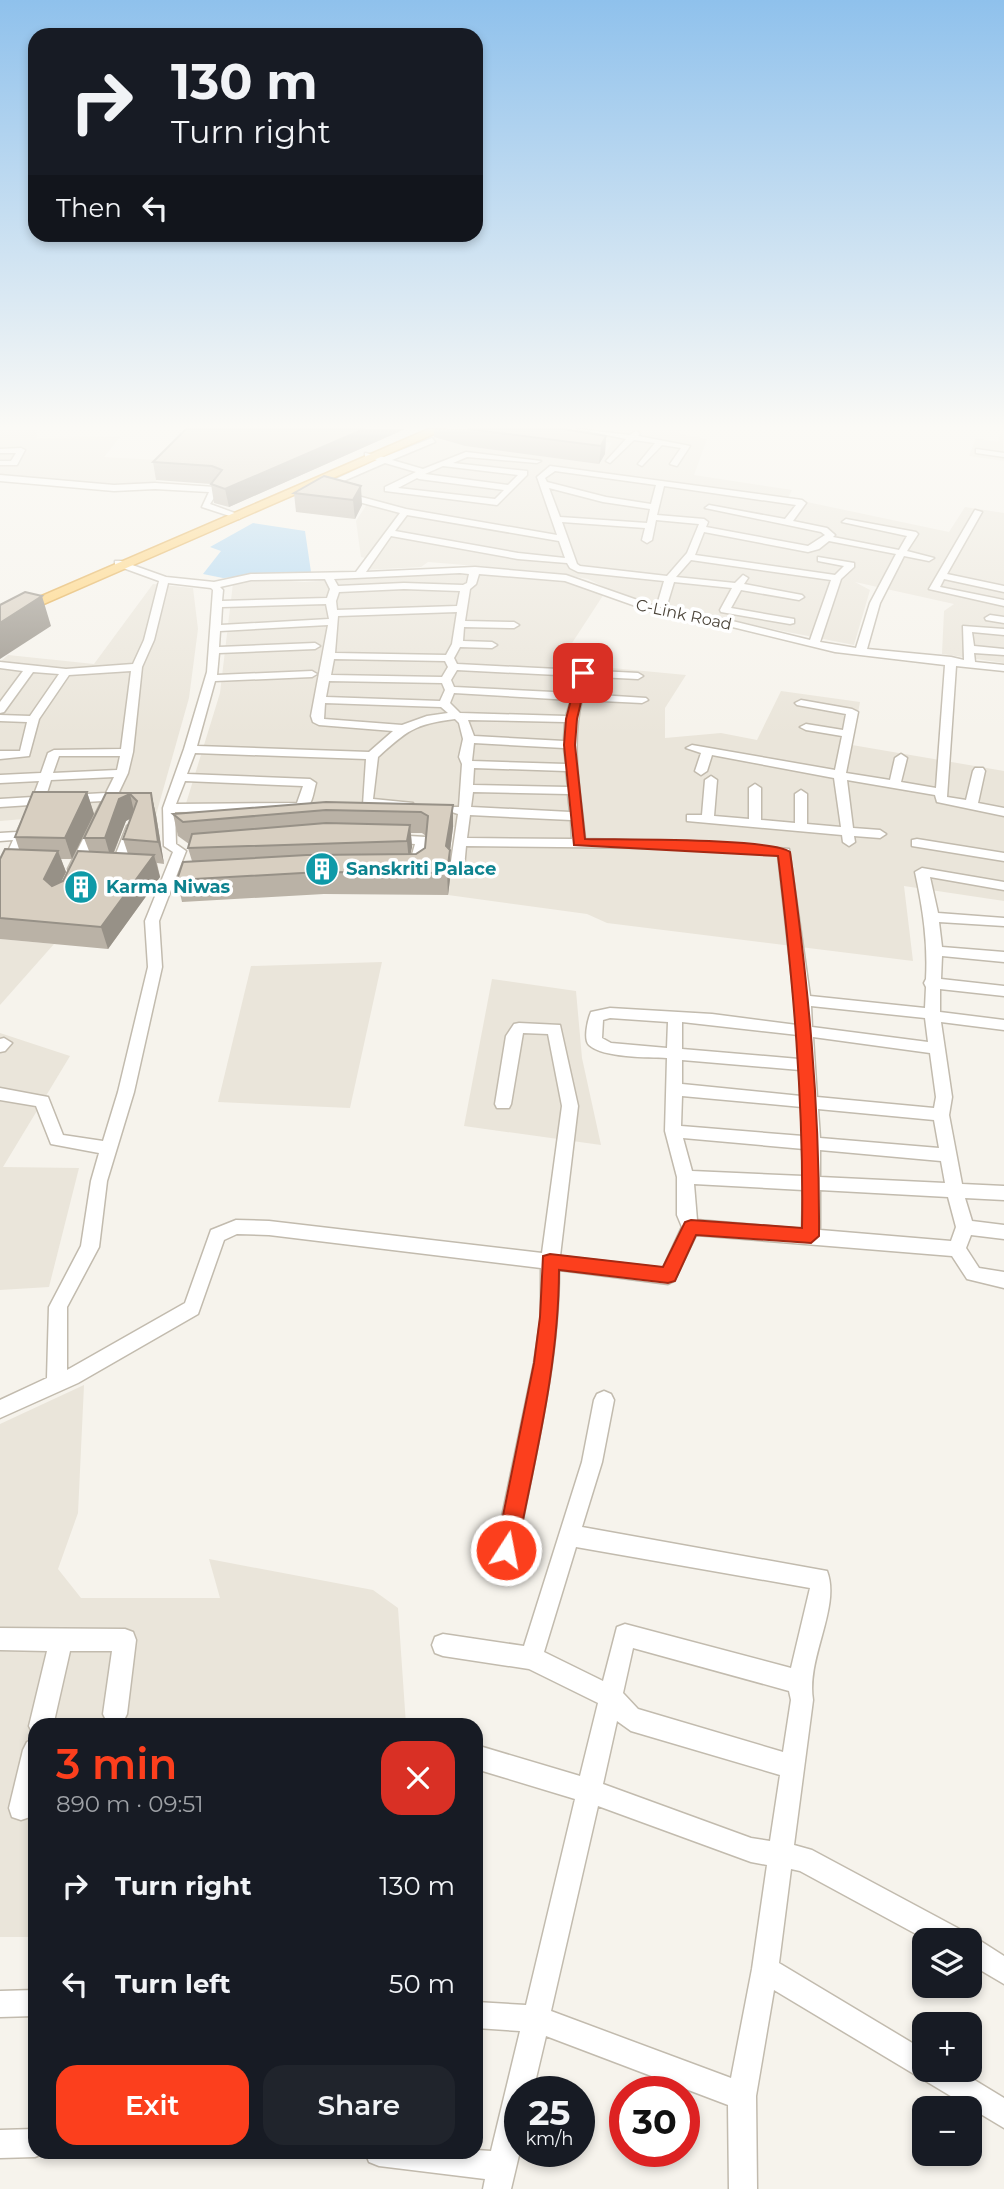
<!DOCTYPE html>
<meta charset="utf-8">
<style>
body{margin:0;font-family:Montserrat,sans-serif;background:#20242c;color:#f1f3f6;height:100vh;display:flex;flex-direction:column;font-size:26px;white-space:nowrap}
*{box-sizing:border-box;margin:0}
p{font-size:23px;color:#9ea1a6}
.icon{flex:none;width:38px;height:38px;fill:none;stroke:currentColor;stroke-width:2;stroke-linecap:round;stroke-linejoin:round}
.map{position:relative;flex:1;overflow:hidden}
.sheet{position:absolute;left:28px;top:1718px;width:455px;height:441px;display:flex;flex-direction:column;background:#171b24;border-radius:21px;box-shadow:0 4px 10px #0003}
.sheet>*{flex:none}
.banner{position:absolute;left:28px;top:28px;width:455px;height:214px;border-radius:21px;box-shadow:0 4px 10px #0003;background:#171b24;color:#f1f3f6;overflow:hidden}
.fabs{position:absolute;left:912px;top:1928px;display:grid;gap:14px}
.fabs a{display:grid;place-items:center;width:70px;height:70px;border-radius:14px;background:#171b24;box-shadow:0 4px 10px #0003;font-size:35px}
.speed{position:absolute;left:504px;top:2076px;display:flex;gap:14px;font-size:35px;font-weight:700;text-align:center}
.speed>*{display:grid;place-content:center;width:91px;height:91px;border-radius:50%;background:#171b24;box-shadow:0 4px 10px #0003;line-height:1}
.speed small{font-size:18px;font-weight:400}
.speed .limit{border:10px solid #d22;background:#fff;color:#111}
.pin{position:absolute;display:grid;place-items:center;width:60px;height:60px;color:#fff;margin:-30px;border-radius:14px;box-shadow:0 4px 10px #0006}
.me{position:absolute;width:77px;margin:-38px;rotate:11deg;stroke-linejoin:round;filter:drop-shadow(0 0 5px #0008)}
.turn{display:flex;align-items:center;gap:24px;height:147px;padding:0 28px;font-size:32px}
.turn .icon{width:91px;height:91px;stroke-width:2.5}
.turn b{display:block;font-size:49px;line-height:60px}
.then{display:flex;align-items:center;height:66px;padding:0 28px;background:#0003;gap:14px;font-size:26px}
.round{display:grid;place-items:center;flex:none;width:74px;height:74px;border-radius:21px;background:#20242c}
.headline{display:flex;align-items:center;justify-content:space-between;height:119px;padding:0 28px}
h1{font-size:42px;font-weight:600;line-height:52px;color:#fc3f1d}
.cta{display:flex;gap:14px;margin-top:auto;padding:14px 28px}
.cta a{flex:1;height:80px;border-radius:21px;background:#fc3f1d;color:#fff;font-size:28px;font-weight:600;line-height:80px;text-align:center}
.cta a+a{background:#20242c;color:#f1f3f6}
ul{padding:0;list-style:none}
li{display:flex;align-items:center;gap:21px;height:98px;padding:0 28px}
li div{flex:1}
li b{display:block;font-size:26px}
li em{font-style:normal}
.map>svg:first-child{display:block}
</style>
<div class="map">
<svg width="1004" height="2189" viewBox="0 0 1004 2189">
<rect width="100%" height="100%" fill="#f6f3ec"/>
<g fill="#eae5da">
<path d="M0,429H37V438L120,437L104,457L176,461L154,483L117,485L0,476Z"/>
<path d="M537,429H680V434L707,439L694,475L792,490L788,498L949,532L965,507L1004,513V663L942,654L944,611L954,604L855,582L870,590L854,645L664,608L628,599L588,579L548,572L428,562L421,567L364,570L365,558L361,557L356,521L369,501L324,484L433,437L465,446L599,463L612,443Z"/>
<path d="M1002,429L1004,461L969,456L976,438L998,442Z"/>
<path d="M458,573L526,576L564,581L604,594L559,663L686,675L665,708V738L721,733L757,740L781,691L860,702L852,745L1004,771V901L904,886L913,961L607,923L587,914L448,895L455,827L329,824L176,836L220,693L233,583L264,579L304,582Z"/>
<path d="M153,584L193,588L198,629L189,698L156,815L39,814L36,818L0,821V662L8,655L94,664Z"/>
<path d="M0,939L54,944L0,1005Z"/>
<path d="M382,962L350,1108L218,1102L251,966Z"/>
<path d="M492,979L576,991L582,1058L601,1145L464,1126Z"/>
<path d="M0,1033L70,1056L3,1167L79,1168L49,1287L0,1290Z"/>
<path d="M84,1385L78,1513L58,1569L81,1598H220L209,1559L373,1590L398,1608L406,1725L35,1726V1937H0V1424Z"/>
</g>
<path fill="#a9d4f2" d="M253,523L305,531L311,572L223,578L203,574L221,551L210,547Z"/>
<g fill="none" stroke-linecap="round" stroke-linejoin="round">
<g stroke="#c2bbae" stroke-width="3">
<g id="minor">
<path d="M577,429L630,435L636,431L640,433L638,436L690,446L677,466L670,464L681,448L662,445L642,466L638,464L655,443L634,440L610,463L606,461L626,439Z"/>
<path d="M432,438L435,442L392,460L423,469L466,452L541,461L537,463L467,457L453,463L527,471V475L497,505L385,491V487L416,472L385,463L332,486L325,484L377,460L365,457V453L384,457ZM443,466L518,475L508,485L425,474ZM417,478L419,479L504,490L495,499L398,488Z"/>
<path d="M21,448L25,450L17,465H0V461H11L16,453H0V449Z"/>
<path d="M976,449L1004,453V457L976,453Z"/>
<path d="M550,466L802,500L806,503L793,521L827,528L835,535L833,537L899,550L907,536L842,522L846,519L916,532L918,534L907,551L934,558L929,561L904,556L880,603L867,649L951,657L964,660L963,626L1004,629V635L972,632L974,646L1004,649V655L974,653L975,662L1004,665V671L956,666L947,797L966,800L973,771L975,768H983L985,771L978,803L1004,808V816L937,802L935,795L847,780L853,828L880,830L886,834L880,838L854,836L855,842L849,846L843,842L842,835L687,821V815H702L705,780L711,776L717,780L714,816L749,819V788L755,784L761,788V820L795,823V794L801,790L807,794V824L841,827L834,778L712,755L707,771L701,775L695,771L701,753L686,748L692,745L835,770L842,736L806,730L800,727L806,724L843,730L846,714L797,705L795,703L801,700L852,709L858,712L846,773L890,780L895,758L901,754L907,758L901,782L936,788L945,665L835,652L724,625L661,615L565,581L479,574L476,584L470,589L465,621L514,622L519,625L514,628L464,627L463,641L492,642L497,645L492,648L460,647L454,658L457,664L638,673L643,676L638,679L457,670L451,680L454,687L573,693L576,684L580,683L585,686L583,694L646,698L648,700L642,703L582,700C570,745 581,794 585,839L703,842L789,849L810,996L925,1008L926,987L924,983L926,979C928,942 923,909 915,872L922,868L1004,882V890L930,877L938,913L1004,918V926L939,922L942,947L1004,952V962L942,956L941,979L1004,986V996L940,989V1012L1004,1020V1030L941,1022L952,1097L949,1115L962,1184L1004,1186V1200L965,1198L972,1221L1004,1225V1239L971,1235L966,1248L979,1268L1004,1272V1288L967,1279L952,1256L696,1235L674,1281L668,1284L559,1270C559,1364 534,1458 517,1550L513,1557L506,1561L499,1557L495,1550L534,1363L541,1317V1268L269,1235L237,1234L224,1240L198,1314L78,1383L0,1418V1400L47,1378L49,1307L81,1246L91,1181L99,1153L51,1144L36,1106L0,1100V1088L48,1097L63,1135L103,1141L118,1092L148,967L145,921L173,852L164,846L163,808L184,749L207,672L213,590L211,588L168,583L154,640L142,667L133,752L128,773L119,792L126,796L115,800L80,872H70L68,869L102,801L69,803L63,799L69,795L106,793L114,777L51,780L46,796L52,800L43,804L16,860L21,865L14,869L6,868L4,860L13,840L0,841V833L17,832L30,805L0,807V799L33,797L39,781L0,783V775L41,773L48,753L54,750L121,749L131,671L69,675L39,719L29,756L0,759V751H20L27,722L0,721V715L30,716L59,674L33,672L4,712L0,713V702L23,671L0,668V662L66,669L133,664L144,640L159,581L115,565V561H121L166,577L214,582L251,574L356,572L400,513L340,497L339,495L343,492L406,509L557,535L537,477ZM555,471L656,485L651,504L606,497L547,482L545,478ZM664,486L796,505L785,519L709,505L705,508L821,532L825,535L808,546L706,527L708,522L704,519L657,515ZM549,488L603,502L650,509L647,523L560,517ZM407,515L559,541L565,558L518,553L395,531ZM656,520L699,524L687,553L667,576L580,566L577,564L562,522L645,528L642,540L647,543L652,540ZM704,532L808,552L819,549L829,541L896,554L870,603L856,648L820,642L841,579L854,567V563L818,557V561L844,566L835,575L695,555ZM391,536L518,559L567,563L570,568L578,572L664,581L657,605L662,608L667,605L674,582L732,588L720,610L721,612L790,624L794,623V619L731,608L741,590L799,600L804,597L802,595L744,584L748,578L743,575L735,583L676,577L691,560L831,580L810,640L724,619L663,609L566,575L475,567L366,572ZM460,573L469,574L467,583L463,585L404,583L338,586L334,579ZM325,579L330,589L327,598L222,601L223,590L220,587L251,580ZM404,589L460,591L457,606L337,610L336,601L339,592ZM326,604L329,619L221,625L222,607ZM457,612L452,644L446,655L335,653L338,616ZM328,625L311,716L313,722L319,725L393,731L369,752L197,746L215,681L312,677L317,674L312,671L217,675L219,653L315,649L320,646L315,643L219,647L220,631ZM334,659L445,661L448,667L442,677L331,675ZM329,681L442,683L445,690L440,701L326,697ZM454,693L571,700L566,716L460,713L450,703ZM325,703L441,707L448,713L427,716L402,725L324,719ZM455,719L459,723L463,739L459,757L462,764L459,807H448L446,810L458,814L450,868L452,871H462L464,868L466,846L663,848L778,855L797,1025L712,1014L610,1008L591,1012C588,1019 583,1039 589,1045C603,1058 648,1057 667,1058L665,1131L677,1177V1215L682,1227L663,1268L560,1256L578,1106L560,1025L519,1023L514,1024L506,1036L495,1104L497,1108H509L511,1104L523,1033L548,1034L562,1106L542,1253L269,1221L236,1220L211,1230L185,1303L67,1370V1307L99,1247L107,1181L134,1092L162,967L159,921L186,851L176,844L175,812L301,811C313,807 313,793 316,783L310,779L187,774L195,753L366,759L363,805L409,810L413,809V803L373,799L378,757C407,731 414,724 455,719ZM468,720L565,722L564,741L474,736ZM474,743L564,748L566,764L472,761ZM59,756H120L117,770L53,773ZM474,768L566,771L568,787L473,785ZM185,781L303,786L297,803L176,804ZM473,792L568,794L570,812L471,807ZM470,815L571,820L572,839L467,838ZM811,1006L925,1018L928,1042L812,1027ZM610,1018L668,1022L667,1048L611,1043L602,1038L603,1020ZM682,1022L798,1035L799,1059L682,1049ZM813,1037L930,1053L936,1097L934,1108L817,1097ZM682,1060L800,1070L801,1096L682,1084ZM682,1096L802,1107L803,1136L681,1126ZM818,1109L934,1120L939,1148L820,1138ZM683,1138L804,1149L803,1176L692,1171ZM820,1150L941,1161L945,1183L820,1177ZM694,1184L803,1190L802,1229L697,1220ZM820,1190L948,1197L956,1227L951,1241L820,1230Z"/>
<path d="M0,475L114,485L155,483L215,487L219,490L210,504L243,516L239,519L202,507L209,492L155,489L114,491L0,481Z"/>
<path d="M975,510L982,512L947,574L1004,586V592L944,579L940,587L1004,600V606L929,589Z"/>
<path d="M990,615L1004,617V623L986,620L985,618Z"/>
<path d="M133,822L139,826L125,866L123,869H113L111,866L127,826Z"/>
<path d="M392,835L426,837L428,840L420,872H410L408,869L415,844L388,842L386,839Z"/>
<path d="M917,839L1004,853V861L912,846V840Z"/>
<path d="M4,1038L12,1043L5,1051L0,1052V1039Z"/>
<path d="M604,1391L611,1394L614,1400L602,1462L582,1527L827,1571C841,1607 806,1658 813,1700L794,1845L812,1850L965,1932L967,1937L979,1940L1004,1956V1984L970,1964V1941H929L800,1871L791,1869L779,1963L924,2050V2070H958L1004,2098V2128L774,1990L756,2096L757,2189H729L728,2105L546,2036L533,2091H520V2151L511,2189H483L485,2179L379,2166L369,2162L365,2152H476V2150L491,2151L520,2031L476,2028V2002L526,2005L575,1799L476,1769V1745L580,1776L598,1703L529,1669L443,1656L435,1653L432,1645L435,1637L443,1634L524,1646L582,1462L594,1400L597,1394ZM576,1547L810,1588L791,1668L625,1624L617,1627L603,1681L544,1652ZM633,1648L789,1691L791,1700L783,1752L638,1709L623,1693ZM617,1721L631,1731L780,1775L770,1841L751,1838L603,1784ZM598,1806L751,1862L767,1865L752,1969L731,2078L551,2011Z"/>
<path d="M0,1628L125,1629L133,1632L136,1640L127,1714L123,1722L115,1726L107,1722L103,1714L112,1651H70L53,1726H35V1735L33,1734L29,1726L47,1651L0,1650Z"/>
<path d="M35,1738V1800L30,1817L21,1820L12,1817L9,1808L23,1750L27,1742Z"/>
<path d="M35,1990V2016L0,2017V1991Z"/>
<path d="M35,2129V2152L45,2153L35,2157L0,2158V2130Z"/>
</g>
</g>
<g stroke="#e0a43c" stroke-width="3">
<path id="highway" d="M429,429H445L0,623V614Z"/>
</g>
<use href="#minor" fill="#fff" fill-rule="evenodd"/>
<use href="#highway" fill="#ffcf6e" fill-rule="evenodd"/>
</g>
<g fill="#bab2a6" fill-rule="evenodd">
<path d="M186,429H405L229,507L214,503L211,484L156,480L153,462Z"/>
<path d="M434,429H563L606,436L605,454L599,464L465,446L434,437Z"/>
<path d="M324,476L362,505L355,519L296,512L294,493Z"/>
<path d="M87,792L94,814L72,859H61L66,872L61,882L89,851L84,838L106,793H151L156,815L164,864L157,863L160,877L108,949L0,939V859L19,849L15,837ZM131,818L123,839L128,854L114,853L126,821Z"/>
<path d="M453,805V827L450,851L451,871L448,895L324,894L182,902L177,880L192,861L188,848L189,844L178,836L173,814ZM411,833H422L426,836L425,848L416,854H410L412,847Z"/>
</g>
<g fill="#979187">
<path d="M364,429H405L229,507L225,489Z"/>
<path d="M606,436L605,454L599,464L601,446Z"/>
<path d="M361,486L362,505L355,519L353,500Z"/>
<path d="M42,596L51,626L0,659V623Z"/>
<path d="M87,792L94,814L72,859L65,838Z"/>
<path d="M151,793L156,815L164,864L158,842Z"/>
<path d="M130,794L135,816L126,821L111,859L105,838L119,799Z"/>
<path d="M453,805V827L450,851L451,871L448,895L446,846Z"/>
<path d="M410,825L412,847L409,862L407,841Z"/>
<path d="M58,851L66,872L52,901L44,879Z"/>
<path d="M154,855L160,877L108,949L101,927Z"/>
</g>
<g fill="#d8cfc1" stroke="#979187" stroke-width="2">
<path d="M186,429H364L225,489L211,484L222,470L212,466L153,462Z"/>
<path d="M468,429H563L606,436L601,446Z"/>
<path d="M324,476L361,486L353,500L294,493Z"/>
<path d="M25,592L42,596L0,623V605Z"/>
<path d="M33,792H87L65,838L15,837Z"/>
<path d="M106,793H151L158,842L123,839L137,801L130,794L119,799L105,838H84Z"/>
<path d="M326,802L453,805L446,846L450,850L447,873L320,872L177,880L183,862L307,855L416,854L425,848L428,816L421,812L326,810L183,822L173,814Z"/>
<path d="M326,823L410,825L407,841L188,848L192,834Z"/>
<path d="M5,849L58,851L44,879L52,886L63,881L78,851L154,855L101,927L0,918V859Z"/>
</g>
<linearGradient id="sky" x2="0" y2="1"><stop stop-color="#8fc1ec"/><stop offset="0.58" stop-color="#fbfaf6"/><stop offset="1" stop-color="#fbfaf6" stop-opacity="0"/></linearGradient>
<rect width="1004" height="736" fill="url(#sky)"/>
<path fill="#fc3f1d" stroke="#a42913" stroke-width="2" d="M583,670L588,673L577,719L575,745L585,839C617,840 773,838 790,852C808,982 820,1104 819,1236L811,1243L696,1235L675,1281L668,1283L559,1270C559,1365 535,1457 517,1550L514,1557L506,1560L499,1557L496,1550L534,1363L540,1317L543,1256L550,1254L663,1267L685,1222L691,1220L802,1228C804,1102 793,980 778,856L574,845L564,745L566,719L578,673Z"/>
<defs>
<g id="building-disc" transform="scale(1.75)"><circle r="9.5" fill="#0f9aa8" stroke="#fff"/><path d="M-4-6H4V6H1V3H-1V6H-4ZM-2.5-4.3h1.7v1.8h-1.7ZM.8-4.3h1.7v1.8H.8ZM-2.5-1h1.7V.8h-1.7ZM.8-1h1.7V.8H.8Z" fill="#fff"/></g>
</defs>
<g fill-rule="evenodd">
<use href="#building-disc" x="322" y="869"/>
<use href="#building-disc" x="81" y="887"/>
</g>
<g text-anchor="middle" stroke-width="7" stroke-linejoin="round" paint-order="stroke">
<g font-size="16" fill="#4b4439" stroke="#fff">
<text transform="translate(684 614) rotate(12)" y="6">C-Link Road</text>
</g>
<g font-size="18" font-weight="bold" fill="#0d838f" stroke="#fff" text-anchor="start">
<text x="346" y="875">Sanskriti Palace</text>
<text x="106" y="893">Karma Niwas</text>
</g>
</g>
</svg>
<div class="fabs">
<a><svg class="icon" aria-label="layers" viewBox="0 0 24 24"><path d="M12 4l9 5-9 5-9-5zM3 14l9 5 9-5"/></svg></a>
<a>+</a>
<a>−</a>
</div>
<div class="speed"><div>25<small>km/h</small></div><div class="limit">30</div></div>
<div class="pin" style="left:583px;top:673px;background:#d93025"><svg class="icon" aria-label="arrive" viewBox="0 0 24 24"><path d="M6 21V4h12l-3 4 3 4H6"/></svg></div>
<svg class="me" style="left:506px;top:1550px" viewBox="-20 -20 40 40"><circle r="17" fill="#fc3f1d" stroke="#fff" stroke-width="3"/><path d="M0-11L8 9 0 5-8 9z" fill="#fff"/></svg>
<div class="banner">
<div class="turn"><svg class="icon" aria-label="right" viewBox="0 0 24 24"><path d="M7 20v-9h11M14 6l5 5-5 5"/></svg><div><b>130 m</b>Turn right</div></div>
<div class="then">Then<svg class="icon" aria-label="left" viewBox="0 0 24 24"><path d="M17 20v-9H6M10 6l-5 5 5 5"/></svg></div>
</div>
<section class="sheet">
<div class="headline"><div><h1>3 min</h1><p>890 m · 09:51</p></div><a class="round" style="background:#d93025;color:#fff"><svg class="icon" aria-label="close" viewBox="0 0 24 24"><path d="M6 6l12 12M18 6L6 18"/></svg></a></div>
<ul>
<li><svg class="icon" aria-label="right" viewBox="0 0 24 24"><path d="M7 20v-9h11M14 6l5 5-5 5"/></svg><div><b>Turn right</b></div><em>130 m</em></li>
<li><svg class="icon" aria-label="left" viewBox="0 0 24 24"><path d="M17 20v-9H6M10 6l-5 5 5 5"/></svg><div><b>Turn left</b></div><em>50 m</em></li>
</ul>
<div class="cta"><a>Exit</a><a>Share</a></div>
</section>
</div>
